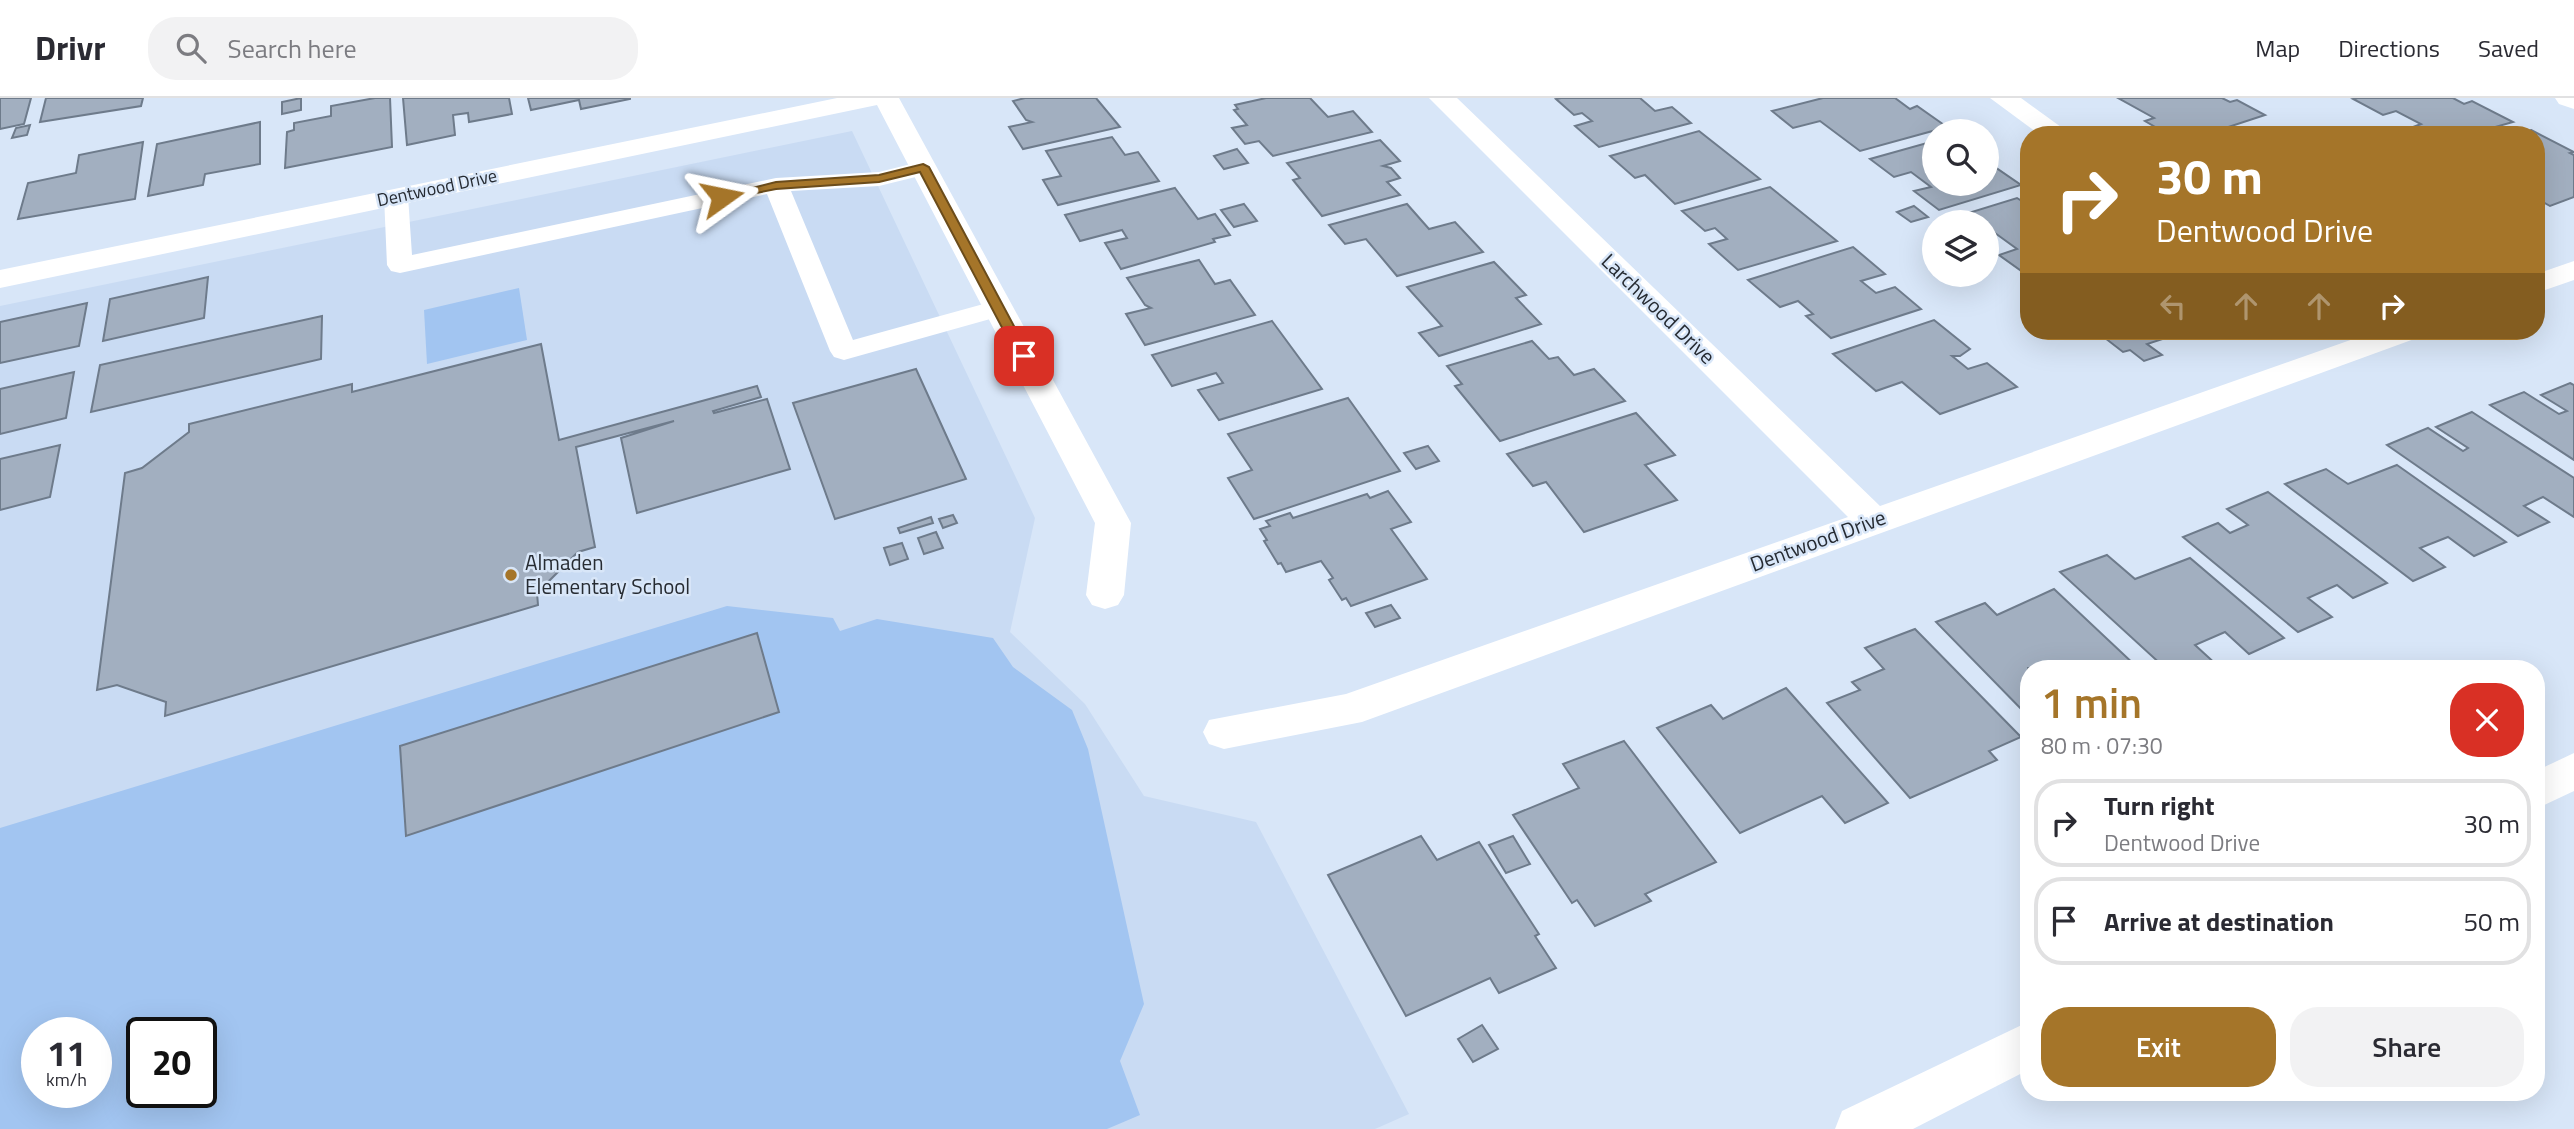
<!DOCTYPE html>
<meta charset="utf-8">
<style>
body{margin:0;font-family:"Titillium Web",sans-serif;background:#f2f2f3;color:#2b2b33;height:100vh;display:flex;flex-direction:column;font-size:26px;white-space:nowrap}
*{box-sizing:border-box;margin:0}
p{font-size:23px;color:#7c7c81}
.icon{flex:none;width:38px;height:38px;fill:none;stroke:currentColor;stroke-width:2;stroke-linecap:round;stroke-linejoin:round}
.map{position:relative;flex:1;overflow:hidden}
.side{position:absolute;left:2020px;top:562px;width:525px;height:441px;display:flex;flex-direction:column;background:#fff;border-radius:28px;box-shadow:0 7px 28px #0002}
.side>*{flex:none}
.guide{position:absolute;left:2020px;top:28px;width:525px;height:214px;border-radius:28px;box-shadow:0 7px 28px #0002;background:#a57529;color:#fff;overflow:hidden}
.fabs{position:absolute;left:1922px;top:21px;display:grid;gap:14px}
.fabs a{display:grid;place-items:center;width:77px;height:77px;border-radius:50%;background:#fff;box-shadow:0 7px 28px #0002;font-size:35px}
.speed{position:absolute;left:21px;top:919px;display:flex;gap:14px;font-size:35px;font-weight:700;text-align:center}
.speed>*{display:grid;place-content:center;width:91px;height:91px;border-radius:50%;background:#fff;box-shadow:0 7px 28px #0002;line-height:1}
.speed small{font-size:18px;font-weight:400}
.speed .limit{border:4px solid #111;border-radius:10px;background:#fff;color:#111}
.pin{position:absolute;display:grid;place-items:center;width:60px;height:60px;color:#fff;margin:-30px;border-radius:14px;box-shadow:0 4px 10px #0006}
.me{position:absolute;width:77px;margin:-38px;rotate:78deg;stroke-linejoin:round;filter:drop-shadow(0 0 5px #0008)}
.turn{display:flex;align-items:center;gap:24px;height:147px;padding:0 21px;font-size:32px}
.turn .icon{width:91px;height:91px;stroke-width:2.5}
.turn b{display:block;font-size:49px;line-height:60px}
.lanes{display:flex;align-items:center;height:66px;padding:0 21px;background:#0003;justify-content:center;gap:35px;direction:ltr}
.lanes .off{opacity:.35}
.round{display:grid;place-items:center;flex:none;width:74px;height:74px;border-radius:28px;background:#f2f2f3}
.headline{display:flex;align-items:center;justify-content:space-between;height:119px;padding:0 21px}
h1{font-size:42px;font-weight:600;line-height:52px;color:#a57529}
.button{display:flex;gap:14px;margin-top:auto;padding:14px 21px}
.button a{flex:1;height:80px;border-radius:28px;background:#a57529;color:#fff;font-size:28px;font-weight:600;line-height:80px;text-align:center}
.button a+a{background:#f2f2f3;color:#2b2b33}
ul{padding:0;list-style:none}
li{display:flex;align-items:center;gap:21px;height:88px;margin:0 14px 10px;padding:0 7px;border:4px solid #e1e1e2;border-radius:28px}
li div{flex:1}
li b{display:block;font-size:26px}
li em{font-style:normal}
header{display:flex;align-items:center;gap:42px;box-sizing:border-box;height:98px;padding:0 35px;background:#fff;border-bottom:2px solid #e1e1e2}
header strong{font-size:33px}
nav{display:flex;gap:38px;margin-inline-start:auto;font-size:24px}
.search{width:490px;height:63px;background:#f2f2f3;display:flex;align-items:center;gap:18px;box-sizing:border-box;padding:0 24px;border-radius:28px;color:#7c7c81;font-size:26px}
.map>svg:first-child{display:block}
</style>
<header>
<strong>Drivr</strong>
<div class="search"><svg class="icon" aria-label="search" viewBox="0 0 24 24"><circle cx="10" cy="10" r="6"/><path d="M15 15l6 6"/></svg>Search here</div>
<nav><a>Map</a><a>Directions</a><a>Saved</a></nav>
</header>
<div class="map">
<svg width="2574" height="1031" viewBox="0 0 2574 1031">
<rect width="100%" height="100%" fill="#d8e6f8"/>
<path fill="#c9dbf3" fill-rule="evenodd" d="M852,33L1035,420L1010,534L1085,606L1144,698L1256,724L1409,1016L1375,1031H0V208ZM37,934H96V994H37ZM142,934H201V994H142Z"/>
<g fill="#a2c5f1" fill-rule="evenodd">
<path d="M519,190L527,242L427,266L424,212Z"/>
<path d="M727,508L833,520L840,533L877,521L993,540L1013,569L1072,612L1088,651L1144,906L1120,963L1140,1017L1107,1031H0V730ZM37,934H96V994H37ZM142,934H201V994H142Z"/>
</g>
<g fill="#a2afc0" stroke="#6e7b8b" stroke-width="2">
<path d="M0,0H31L24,26L0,31Z"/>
<path d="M46,0H143L141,8L40,24Z"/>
<path d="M301,0V12L282,16V4Z"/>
<path d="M375,0H390L392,49L285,70L287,34L294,32V25L331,18V8Z"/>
<path d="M403,0H509L512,16L469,24L468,15L453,17L455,37L407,47Z"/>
<path d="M528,0H630V1L581,11L579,2L531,12Z"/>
<path d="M1025,0H1096L1120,29L1023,51L1009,29L1032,24L1026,22L1013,3Z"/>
<path d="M1266,0H1310L1328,19L1353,13L1372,34L1273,58L1259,43L1245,46L1232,30L1247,27L1234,12L1238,11L1235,7Z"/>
<path d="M1561,0H1640L1655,13L1672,9L1691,25L1599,49L1575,28L1592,23L1582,15L1574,17L1556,1Z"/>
<path d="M1823,0H1895L1910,11L1917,8L1947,29L1860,53L1820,23L1793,30L1772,13Z"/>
<path d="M2118,0H2222L2230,4L2237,2L2265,17L2204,37H2169L2145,23L2154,20Z"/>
<path d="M2358,0H2453L2464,6L2472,3L2513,24L2467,37H2419L2408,31L2421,26L2396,13L2383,17L2353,1Z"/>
<path d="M260,24V66L205,76L203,87L148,98L157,46Z"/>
<path d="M30,27L27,37L12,40L16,30Z"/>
<path d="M2266,29L2280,37H2241Z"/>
<path d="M2531,32L2574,54L2570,55L2574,57V99L2550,108L2536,100V37H2516Z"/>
<path d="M1699,33L1760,81L1675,106L1645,77L1635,80L1610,58Z"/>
<path d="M1112,39L1125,57L1138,54L1159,83L1058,107L1043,82L1061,78L1046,53Z"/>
<path d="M1380,42L1400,63L1383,68L1391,70L1400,80L1387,84L1400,97L1322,118L1293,82L1300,80L1287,65Z"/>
<path d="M1934,43V86H1986V63L2021,87L1939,112L1914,93L1931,89L1911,74L1894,79L1870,61Z"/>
<path d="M143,44L135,101L18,121L28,85L76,75L79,57Z"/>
<path d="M1237,51L1248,65L1224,71L1214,58Z"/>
<path d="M1770,89L1837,143L1738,172L1709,146L1727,141L1715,130L1705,133L1682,113Z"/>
<path d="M1175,90L1198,121L1215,116L1230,137L1213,141L1215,144L1121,171L1105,145L1127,140L1122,132L1080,143L1065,117Z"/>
<path d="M2017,100L2028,107L2027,177L1999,157L2017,151L1995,135L1986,138V124H1954L1949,121Z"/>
<path d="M1244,106L1257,123L1234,129L1221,112Z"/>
<path d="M1407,106L1429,131L1455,124L1483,154L1397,178L1366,141L1345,146L1329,127Z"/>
<path d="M1914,108L1928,119L1911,124L1897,114Z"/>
<path d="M1853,149L1885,176L1861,183L1876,195L1895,189L1921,211L1831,240L1806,218L1813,216L1798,203L1780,209L1748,182Z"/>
<path d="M1199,162L1215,186L1230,182L1255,217L1145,247L1126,216L1151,210L1145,207L1127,180Z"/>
<path d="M1494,164L1526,197L1516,200L1541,226L1439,258L1419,235L1442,228L1407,189Z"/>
<path d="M208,179L204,220L103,243L110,201Z"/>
<path d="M87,205L79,248L0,265V224Z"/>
<path d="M322,218L321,261L91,314L100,267Z"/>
<path d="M1934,222L1970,251L1960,258H1952L1968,271L1987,265L2017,289L1940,316L1902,284L1876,293L1833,256Z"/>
<path d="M1272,223L1322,291L1219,322L1198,292L1223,285L1216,275L1172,288L1152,257Z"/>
<path d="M2096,233H2187L2147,246L2162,257L2144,263L2130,252L2123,254Z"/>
<path d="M1532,243L1549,261L1558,259L1574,277L1594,271L1625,303L1500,343L1455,288L1462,286L1447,268Z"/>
<path d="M541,246L559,342L757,288L761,299L713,313L714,315L767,301L790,371L637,415L621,340L674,323L576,349L595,449L578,454L537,495L538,507L165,618L166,604L117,587L97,592L125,375L142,370L189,334V326L352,286V294Z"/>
<path d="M916,271L966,381L835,421L793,305Z"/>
<path d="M74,274L66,320L0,336V291Z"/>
<path d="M2570,285L2574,287V362L2490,307L2524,294L2559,316L2567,313L2541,297Z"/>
<path d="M1348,300L1400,373L1254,421L1228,380L1252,372L1228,336Z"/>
<path d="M2472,314L2574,380V419L2543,399L2524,408L2549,424L2518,438L2387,347L2428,330L2463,353L2468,350L2436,329Z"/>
<path d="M1636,315L1675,357L1645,367L1677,402L1584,434L1546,384L1533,388L1507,356Z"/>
<path d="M60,347L50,399L0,412V361Z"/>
<path d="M1428,348L1439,363L1416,371L1404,355Z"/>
<path d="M2397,367L2506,444L2474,458L2448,439L2420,450L2445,469L2413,483L2285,386L2326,371L2348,386Z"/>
<path d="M1388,393L1411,424L1391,431L1427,481L1351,508L1346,500L1342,502L1329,482L1333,480L1321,463L1286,474L1281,465L1278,466L1264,443L1267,442L1260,431L1270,428L1266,423L1290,415L1293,420L1367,396L1370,400Z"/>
<path d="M2268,394L2387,485L2353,500L2337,487L2308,500L2332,519L2298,534L2183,439L2218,425L2230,435L2248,427L2227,411Z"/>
<path d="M953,417L957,425L943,430L939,421Z"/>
<path d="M931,419L933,425L900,435L898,430Z"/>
<path d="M936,434L943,450L924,456L918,440Z"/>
<path d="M902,445L908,461L890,467L884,450Z"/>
<path d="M2107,457L2135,481L2190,460L2284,540L2249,556L2225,534L2195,547L2218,568L2165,570L2060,474Z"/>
<path d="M2054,491L2138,570H2028V618L1936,524L1985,505L1997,517Z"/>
<path d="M1391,507L1400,520L1375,529L1366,515Z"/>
<path d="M1915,531L2021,639L1989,653L1997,662L1910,700L1827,605L1860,592L1852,584L1884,571L1865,550Z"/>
<path d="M757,535L779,614L406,738L400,648Z"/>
<path d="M1786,590L1888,705L1845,725L1822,698L1740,735L1657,630L1711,607L1723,621Z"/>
<path d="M1624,643L1716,764L1645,796L1651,803L1595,828L1577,802L1572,805L1513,717L1579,690L1563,666Z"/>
<path d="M1421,738L1437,762L1479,744L1539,836L1535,838L1556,870L1499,895L1490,880L1406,918L1328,777Z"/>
<path d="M1513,738L1530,766L1506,775L1489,747Z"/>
<path d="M1482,927L1498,951L1473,964L1458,941Z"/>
</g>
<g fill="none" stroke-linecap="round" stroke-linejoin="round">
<path fill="#fff" fill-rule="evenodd" d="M923,63L932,65L935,70L932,75L879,88L791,93L853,242L998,202L1008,204L1011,210L1008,216L844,262L834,259L830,253L767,96L400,175L391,173L387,167L384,98L387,93H405L408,98L412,157L776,80L879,74Z"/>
<g fill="#fff" fill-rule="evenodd">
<path d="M837,0H899L1131,425L1124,497L1118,507L1105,511L1092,507L1086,497L1095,425L877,7L0,190V172Z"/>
<path d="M1429,0H1457L1880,408L2376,233H2422L2417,240L1362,624L1224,651L1209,646L1203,634L1209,622L1346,596L1848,419Z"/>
<path d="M1990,0H2021L2072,37H2040Z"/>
<path d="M2555,0H2574V11L2559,6Z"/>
<path d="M2574,163V182L2536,195V176Z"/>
</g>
<g fill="#fff" fill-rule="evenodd">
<path d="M2574,655V693L2536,711V673Z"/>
<path d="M2028,924V972L1913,1031H1835L1842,1013Z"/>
</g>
</g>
<path fill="#a57529" stroke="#6b4c1b" stroke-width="2" d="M923,66L929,69L1030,258L1028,261L1017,258L920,74L879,84L776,91L722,102L716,99L776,84L879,77Z"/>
<circle fill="#a57529" stroke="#d8e6f8" stroke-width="2.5" cx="511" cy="477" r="7"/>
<g text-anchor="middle" stroke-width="5" stroke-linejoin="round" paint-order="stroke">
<g font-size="18" fill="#262b32" stroke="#d8e6f8">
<text transform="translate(437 90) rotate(-12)" y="6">Dentwood Drive</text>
</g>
<g font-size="21" fill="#262b32" stroke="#d8e6f8">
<text transform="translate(1658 211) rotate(44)" y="7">Larchwood Drive</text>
<text transform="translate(1818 443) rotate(-20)" y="7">Dentwood Drive</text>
</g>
<g font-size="21" fill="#262b32" stroke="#d8e6f8" text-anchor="start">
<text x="525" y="472">Almaden<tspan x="525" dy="24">Elementary School</tspan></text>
</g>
</g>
</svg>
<div class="fabs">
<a><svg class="icon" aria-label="search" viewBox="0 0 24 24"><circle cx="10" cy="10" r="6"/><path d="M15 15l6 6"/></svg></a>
<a><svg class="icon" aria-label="layers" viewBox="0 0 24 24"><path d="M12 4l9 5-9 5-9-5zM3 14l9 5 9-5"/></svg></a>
</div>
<div class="speed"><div>11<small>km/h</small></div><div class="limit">20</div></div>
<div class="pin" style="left:1024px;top:258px;background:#d93025"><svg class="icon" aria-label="arrive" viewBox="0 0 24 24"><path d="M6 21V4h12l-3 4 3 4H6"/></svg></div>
<svg class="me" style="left:722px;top:99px" viewBox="-20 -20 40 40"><path d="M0-17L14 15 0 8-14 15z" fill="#a57529" stroke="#fff" stroke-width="4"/></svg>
<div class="guide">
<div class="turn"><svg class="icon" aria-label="right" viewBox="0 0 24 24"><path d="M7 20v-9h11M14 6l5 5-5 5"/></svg><div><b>30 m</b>Dentwood Drive</div></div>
<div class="lanes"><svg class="icon off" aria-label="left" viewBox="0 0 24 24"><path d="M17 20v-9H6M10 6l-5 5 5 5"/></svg><svg class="icon off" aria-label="ahead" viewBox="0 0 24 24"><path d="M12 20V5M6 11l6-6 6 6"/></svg><svg class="icon off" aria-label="ahead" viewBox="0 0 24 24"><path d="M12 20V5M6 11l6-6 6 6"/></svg><svg class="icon" aria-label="right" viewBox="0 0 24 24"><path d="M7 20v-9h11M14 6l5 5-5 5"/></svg></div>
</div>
<section class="side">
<div class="headline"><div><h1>1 min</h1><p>80 m · 07:30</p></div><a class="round" style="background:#d93025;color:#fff"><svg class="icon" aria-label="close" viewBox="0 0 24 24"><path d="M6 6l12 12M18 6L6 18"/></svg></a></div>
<ul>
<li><svg class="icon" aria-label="right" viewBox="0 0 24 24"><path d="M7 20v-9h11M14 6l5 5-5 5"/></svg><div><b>Turn right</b><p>Dentwood Drive</p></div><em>30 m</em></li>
<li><svg class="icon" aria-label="arrive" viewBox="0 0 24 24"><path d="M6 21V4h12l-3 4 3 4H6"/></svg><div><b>Arrive at destination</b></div><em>50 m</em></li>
</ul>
<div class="button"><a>Exit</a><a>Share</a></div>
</section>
</div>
